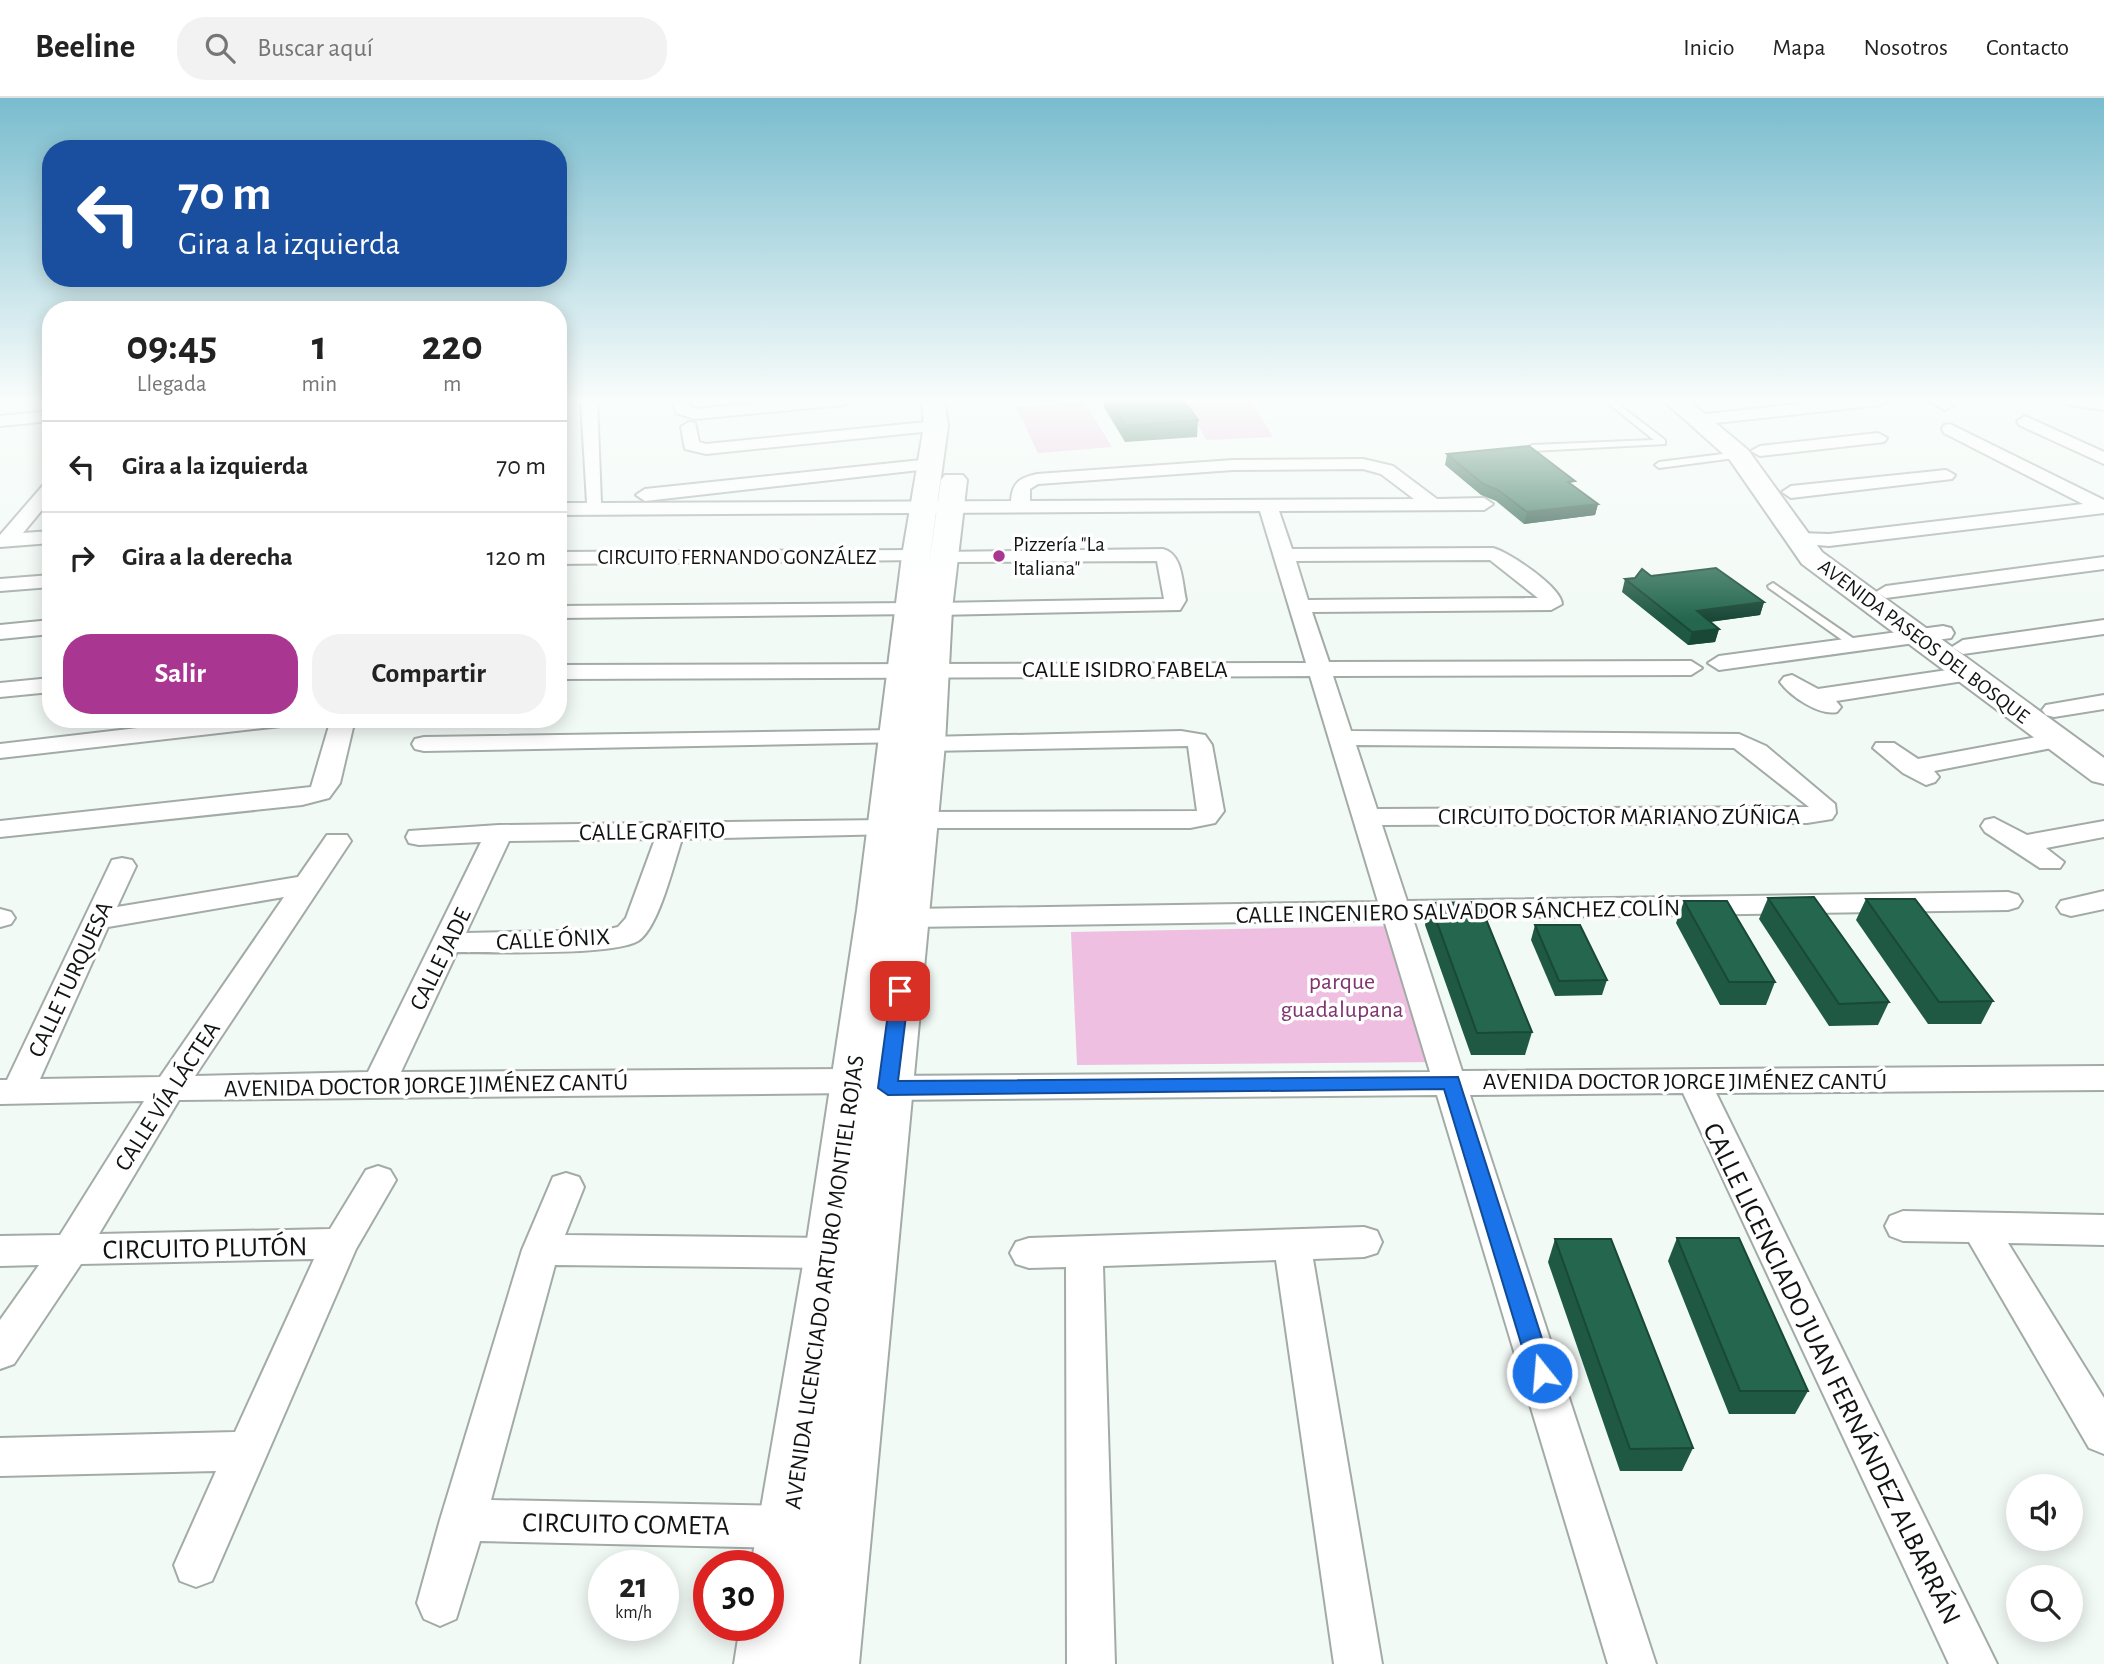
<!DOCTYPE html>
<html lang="es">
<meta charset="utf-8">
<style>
body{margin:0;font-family:"Alegreya Sans",sans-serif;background:#f2f2f2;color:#222;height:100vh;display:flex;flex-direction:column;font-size:26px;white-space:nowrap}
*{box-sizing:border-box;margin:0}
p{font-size:23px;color:#767676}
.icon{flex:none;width:38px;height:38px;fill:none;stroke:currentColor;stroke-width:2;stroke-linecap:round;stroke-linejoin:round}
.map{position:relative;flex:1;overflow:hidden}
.panel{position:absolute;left:42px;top:203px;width:525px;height:427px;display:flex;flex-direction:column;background:#fff;border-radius:28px;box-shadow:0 4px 18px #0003}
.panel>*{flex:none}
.top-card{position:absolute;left:42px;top:42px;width:525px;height:147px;border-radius:28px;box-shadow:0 4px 18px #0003;background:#1a4fa0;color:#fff;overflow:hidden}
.tools{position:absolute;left:2006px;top:1376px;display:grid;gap:14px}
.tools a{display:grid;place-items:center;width:77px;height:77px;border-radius:50%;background:#fff;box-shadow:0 4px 18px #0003;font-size:35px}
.speed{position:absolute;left:588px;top:1452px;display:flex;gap:14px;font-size:35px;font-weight:700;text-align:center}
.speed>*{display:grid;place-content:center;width:91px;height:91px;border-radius:50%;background:#fff;box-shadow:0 4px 18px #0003;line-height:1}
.speed small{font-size:18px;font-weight:400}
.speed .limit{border:10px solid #d22;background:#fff;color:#111}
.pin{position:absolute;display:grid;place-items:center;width:60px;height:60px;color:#fff;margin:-30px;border-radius:14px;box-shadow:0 4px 10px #0006}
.me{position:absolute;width:77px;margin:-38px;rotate:343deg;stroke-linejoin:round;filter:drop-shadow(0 0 5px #0008)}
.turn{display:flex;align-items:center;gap:24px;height:147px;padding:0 21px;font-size:32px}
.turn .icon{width:91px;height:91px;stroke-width:2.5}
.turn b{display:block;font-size:49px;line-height:60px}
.eta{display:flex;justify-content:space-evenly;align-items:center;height:119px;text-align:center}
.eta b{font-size:42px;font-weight:700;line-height:49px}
.primary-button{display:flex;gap:14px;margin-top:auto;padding:14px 21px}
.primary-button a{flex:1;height:80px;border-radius:28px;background:#a93792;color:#fff;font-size:28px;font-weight:700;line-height:80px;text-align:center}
.primary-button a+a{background:#f2f2f2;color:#222}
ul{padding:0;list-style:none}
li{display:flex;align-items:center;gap:21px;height:91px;padding:0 21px;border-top:2px solid #e0e0e0}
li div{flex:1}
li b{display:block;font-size:26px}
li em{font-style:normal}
header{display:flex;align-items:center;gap:42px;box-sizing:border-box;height:98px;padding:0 35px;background:#fff;border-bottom:2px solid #e0e0e0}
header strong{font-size:33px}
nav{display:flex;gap:38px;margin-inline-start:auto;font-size:24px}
.search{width:490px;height:63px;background:#f2f2f2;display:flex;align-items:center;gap:18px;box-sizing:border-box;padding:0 24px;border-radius:28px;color:#767676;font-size:26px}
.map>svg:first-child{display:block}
</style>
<header>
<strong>Beeline</strong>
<div class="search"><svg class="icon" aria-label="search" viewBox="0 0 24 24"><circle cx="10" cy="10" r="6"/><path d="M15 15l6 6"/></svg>Buscar aquí</div>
<nav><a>Inicio</a><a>Mapa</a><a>Nosotros</a><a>Contacto</a></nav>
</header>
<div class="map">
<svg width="2104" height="1566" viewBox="0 0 2104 1566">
<rect width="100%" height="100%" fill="#f2faf6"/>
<g fill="#eebfe0">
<path d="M1186,302H1251L1273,339L1206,342Z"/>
<path d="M1085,305L1112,349L1038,355L1016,309Z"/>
<path d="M1396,828L1437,964L1077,967L1071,834Z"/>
</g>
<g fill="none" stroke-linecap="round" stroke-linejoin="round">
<g stroke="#a3aba7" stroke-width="4">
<g id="service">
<path d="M1604,302H1613L1665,342V346L1532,353L1528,350L1532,347L1654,342Z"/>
<path d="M1739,354L1742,355V359L1659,370L1655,367L1659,364Z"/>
<path d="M1773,485L1860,545V549H1852L1769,490L1768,488Z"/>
</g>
</g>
<g stroke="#a3aba7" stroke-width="4">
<g id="minor">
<path d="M581,302H597L601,405L1011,403C1012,384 1020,380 1037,376L1233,362L1363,361L1393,368L1437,401L1484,400L1493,406L1484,412L1279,413L1292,451L1493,450C1509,454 1561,489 1562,506L1551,512L1312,514L1329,564L1691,563L1702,570L1691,577L1333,578L1351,633L1739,636L1766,648L1835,706L1836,715L1832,721L1807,725L1382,727L1407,803L2008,794L2018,797L2022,803L2018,809L2008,812L1413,821L1462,973L2104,968V992L1716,995L1997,1566H1949L1683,995L1470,997L1656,1566H1608L1437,997L888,1002L876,998L871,990L876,982L888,978L1430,974L1384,822L909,829L899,826L895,820L899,814L909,811L1378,804L1310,578L558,581V567L1306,565L1260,413L558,417V405H587ZM1363,371L1381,376L1414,401L1030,403V391L1038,386L1233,372ZM1490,462L1538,500L1308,502L1296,463ZM1356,647L1734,650L1809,709L1377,711Z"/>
<path d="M673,302H689L690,309L696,311L789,302H852L844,307L695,321L676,315Z"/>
<path d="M1834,302H1889L1881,307L1697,327L1689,322L1697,317Z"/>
<path d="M1927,302H1948L1953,307L1945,312Z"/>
<path d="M2062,302H2104V312L2070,307Z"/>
<path d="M51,313V323L0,328V318Z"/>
<path d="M2025,318L2104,354V366L2019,327L2017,323Z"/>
<path d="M936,323L944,328L942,332L706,356L685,351L681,329L689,324L695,325L699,344L706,346Z"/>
<path d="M1950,326L2104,402V415L1829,448L1792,445L1789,441L1799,435L1829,436L2083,406L1944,335L1942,331L1944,327Z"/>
<path d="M1878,335L1887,340L1884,344L1760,358L1751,353L1760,348Z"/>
<path d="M931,361L937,362L940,366L937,370L645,403L636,397L645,391Z"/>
<path d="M1946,372L1955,377L1952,381L1791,400L1782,394L1791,388Z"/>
<path d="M51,384V401L23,435L51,433V445L0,449V437L45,385Z"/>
<path d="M1163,451C1183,456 1182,485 1186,502L1180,512L937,517L926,511L937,505L1164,501L1157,463L945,464L935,458L938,454Z"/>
<path d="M916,452L926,458L923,462L558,466V454Z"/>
<path d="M2104,459V471L1886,500L1876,494L1886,488Z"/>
<path d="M51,477V489L0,493V481Z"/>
<path d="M910,505L918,506L921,511L918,516L558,520V508Z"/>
<path d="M51,522V536L0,541V527Z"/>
<path d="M2104,522V536L1963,556L1952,549L1963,542Z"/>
<path d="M1943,528L1951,530L1954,535L1951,540L1719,572L1708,565L1719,558Z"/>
<path d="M1968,569L1976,571L1979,576L1976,581L1836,603L1841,609L1837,614C1820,618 1791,599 1780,584L1784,579L1792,577L1818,591Z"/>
<path d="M51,580V594L0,599V585Z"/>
<path d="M2104,597V611L2054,619L2046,617L2042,612L2046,607Z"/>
<path d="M215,621H293L289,626L281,628L0,660V646Z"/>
<path d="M331,621H355L340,685L329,700L302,707L0,739V723L311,689Z"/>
<path d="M897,632L906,634L909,639L906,644L424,653L415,651L412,646L415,641L424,639Z"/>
<path d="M1181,633L1205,637L1212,647L1224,713L1215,725L1190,730H918L909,728L905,722L909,716L918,714L1197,713L1188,648L928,653L919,651L916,646L919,641L928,639Z"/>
<path d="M2058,635L2067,637L2070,642L2067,647L1934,673L1939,679L1935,684L1926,687L1903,675L1873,650L1876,645H1894L1918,661Z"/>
<path d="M1994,720L2027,737L2104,723V739L2046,750L2064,764L2060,770H2040L1985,734L1981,728L1985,722Z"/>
<path d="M886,722L895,724L899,730L895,736L682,741C674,764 659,830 638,843C612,858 493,854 457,854L401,974L852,971L864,975L868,983L864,991L852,995L179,1002L99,1136L330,1131L366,1072L378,1068L390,1072L396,1082L356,1151L212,1483L196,1489L180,1483L174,1467L216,1373L0,1378V1340L235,1334L314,1161L81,1166L14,1266L0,1271V1222L39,1167L0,1168V1138L60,1137L144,1003L0,1006V982H7L112,762L122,760L132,762L136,768L117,809L298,779L327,737H347L351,743L195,978L368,974L481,744L419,747L409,745L406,739L409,733L499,727ZM655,741L626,820L618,829L605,832L466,835L509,743ZM284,799L160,979L40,981L108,829Z"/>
<path d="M2104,793V811L2071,818L2061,815L2057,809L2061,803Z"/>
<path d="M0,811L11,814L15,820L11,826L0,829Z"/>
<path d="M566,1075L579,1079L584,1089L565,1137L831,1140L844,1144L850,1155L844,1166L831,1170L555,1167L491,1402L790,1408L805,1414L812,1429L805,1444L790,1450L480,1443L456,1521L440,1528L424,1521L417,1505L440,1422L522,1152L553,1079Z"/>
<path d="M1903,1113L2104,1117V1147L2008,1145L2104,1300V1356L2089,1350L1969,1144L1903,1143L1890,1138L1885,1128L1890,1118Z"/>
<path d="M1364,1129L1377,1133L1382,1144L1377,1155L1364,1159L1313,1161L1382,1566H1334L1276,1162L1103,1168L1115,1566H1067L1066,1169L1029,1170L1016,1166L1010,1155L1016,1144L1029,1140Z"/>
</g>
</g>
<g stroke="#a3aba7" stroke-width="4">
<g id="secondary">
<path d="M922,302H944L948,328L929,466L941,382L945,377H963L967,382L952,511L945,646L859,1566H734L740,1528H768V1468H751L805,1155L857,812L902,458L924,328Z"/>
<path d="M1663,302H1688L1748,352L1822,454L2104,660V686L2092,683L1802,466L1730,362Z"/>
</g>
</g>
<use href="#service" fill="#fff" fill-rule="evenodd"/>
<use href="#minor" fill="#fff" fill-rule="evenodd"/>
<use href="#secondary" fill="#fff" fill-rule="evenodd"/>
</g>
<g fill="#1f5943">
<path d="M1104,302H1183L1198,322L1197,339L1125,344L1104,309Z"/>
<path d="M1447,356L1574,388L1598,406L1595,417L1524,426L1496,403L1481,397L1445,367Z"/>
<path d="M1651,478L1764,504L1760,517L1710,524L1719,531L1715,544L1688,547L1622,494L1625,481Z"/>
<path d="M1768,800L1889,904L1878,927L1829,928L1759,821Z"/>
<path d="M1866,801L1993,903L1981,926H1928L1856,822Z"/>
<path d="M1684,803L1775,884L1766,907H1720L1676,825Z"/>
<path d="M1430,805L1532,934L1525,957H1471L1425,827Z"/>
<path d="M1535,827L1607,882L1602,897L1555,898L1531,842Z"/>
<path d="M1677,1140L1808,1293L1795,1316H1729L1668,1163Z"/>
<path d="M1555,1141L1693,1350L1682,1373H1620L1548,1164Z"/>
</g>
<g fill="#194837">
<path d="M1598,406L1595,417L1524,426L1527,414Z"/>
<path d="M1764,504L1760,517L1693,526L1697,513Z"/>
<path d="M1719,531L1715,544L1688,547L1692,534Z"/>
</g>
<g fill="#24674e" stroke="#194837" stroke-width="2">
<path d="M1110,302H1183L1198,322L1126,328Z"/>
<path d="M1529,348L1575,383L1568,384L1598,406L1527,414L1498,392L1483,386L1447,356Z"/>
<path d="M1716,470L1764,504L1697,513L1719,531L1692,534L1625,481L1635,480L1642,471L1651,478Z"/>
<path d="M1814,799L1889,904L1839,906L1768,800Z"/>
<path d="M1866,801H1915L1993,903L1939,904Z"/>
<path d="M1684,803H1727L1775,884H1729Z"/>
<path d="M1479,804L1532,934L1477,935L1430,805Z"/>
<path d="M1535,827H1580L1607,882L1559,883Z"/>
<path d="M1677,1140H1739L1808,1293H1740Z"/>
<path d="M1555,1141H1611L1693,1350L1630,1351Z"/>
</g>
<linearGradient id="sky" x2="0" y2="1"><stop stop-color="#79bcce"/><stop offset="0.58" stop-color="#f9fdfb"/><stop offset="1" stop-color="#f9fdfb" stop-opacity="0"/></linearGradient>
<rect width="2104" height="521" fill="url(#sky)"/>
<path fill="#1a73e8" stroke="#114b97" stroke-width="2" d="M900,887L909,893L898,983L1458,979L1553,1275L1550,1282L1542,1285L1534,1282L1530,1275L1444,991L888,997L878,990L891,893Z"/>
<circle fill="#a93792" stroke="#fff" stroke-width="2.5" cx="999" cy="458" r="7"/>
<g text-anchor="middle" stroke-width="7" stroke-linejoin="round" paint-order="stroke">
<g font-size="21" fill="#111412" stroke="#fff" text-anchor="start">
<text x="1013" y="453">Pizzería "La<tspan x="1013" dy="24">Italiana"</tspan></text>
</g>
<g font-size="21" fill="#111412" stroke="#fff">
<text x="737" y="466">CIRCUITO FERNANDO GONZÁLEZ</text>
<text transform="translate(1924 543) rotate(37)" y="7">AVENIDA PASEOS DEL BOSQUE</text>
</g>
<g font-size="24" fill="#111412" stroke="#fff">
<text x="1125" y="579">CALLE ISIDRO FABELA</text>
<text x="1619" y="726">CIRCUITO DOCTOR MARIANO ZÚÑIGA</text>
<text transform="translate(652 733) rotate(-1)" y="8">CALLE GRAFITO</text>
<text transform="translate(1458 813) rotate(-1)" y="8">CALLE INGENIERO SALVADOR SÁNCHEZ COLÍN</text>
<text transform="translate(553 841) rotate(-3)" y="8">CALLE ÓNIX</text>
<text transform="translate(440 861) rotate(-64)" y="8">CALLE JADE</text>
<text transform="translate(70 881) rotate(-65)" y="8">CALLE TURQUESA</text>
<text x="1685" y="991">AVENIDA DOCTOR JORGE JIMÉNEZ CANTÚ</text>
<text transform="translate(426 987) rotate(-1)" y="8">AVENIDA DOCTOR JORGE JIMÉNEZ CANTÚ</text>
<text transform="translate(167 998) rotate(-57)" y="8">CALLE VÍA LÁCTEA</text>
<text transform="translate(824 1184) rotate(-82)" y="8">AVENIDA LICENCIADO ARTURO MONTIEL ROJAS</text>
</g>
<g font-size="24" fill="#80346f" stroke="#fff">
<text x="1342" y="891">parque<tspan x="1342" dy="28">guadalupana</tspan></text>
</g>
<g font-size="28" fill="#111412" stroke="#fff">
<text transform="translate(205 1149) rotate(-1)" y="10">CIRCUITO PLUTÓN</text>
<text transform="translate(1833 1275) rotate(64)" y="10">CALLE LICENCIADO JUAN FERNÁNDEZ ALBARRÁN</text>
<text transform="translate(626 1425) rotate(1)" y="10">CIRCUITO COMETA</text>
</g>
</g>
</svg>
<div class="tools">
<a><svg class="icon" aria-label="sound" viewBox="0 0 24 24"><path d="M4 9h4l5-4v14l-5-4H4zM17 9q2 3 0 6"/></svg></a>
<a><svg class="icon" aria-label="search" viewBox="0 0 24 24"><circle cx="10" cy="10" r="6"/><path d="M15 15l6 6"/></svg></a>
</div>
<div class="speed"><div>21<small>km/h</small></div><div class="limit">30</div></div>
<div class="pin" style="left:900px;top:893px;background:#d93025"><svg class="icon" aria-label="arrive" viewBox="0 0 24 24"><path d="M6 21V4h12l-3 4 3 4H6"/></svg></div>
<svg class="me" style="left:1542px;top:1275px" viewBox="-20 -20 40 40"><circle r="17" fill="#1a73e8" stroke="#fff" stroke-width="3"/><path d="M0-11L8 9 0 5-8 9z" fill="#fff"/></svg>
<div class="top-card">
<div class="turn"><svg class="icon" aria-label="left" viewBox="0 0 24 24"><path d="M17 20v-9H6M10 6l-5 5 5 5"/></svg><div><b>70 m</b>Gira a la izquierda</div></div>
</div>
<section class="panel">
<div class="eta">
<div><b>09:45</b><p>Llegada</p></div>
<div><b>1</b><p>min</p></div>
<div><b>220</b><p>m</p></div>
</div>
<ul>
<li><svg class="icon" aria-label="left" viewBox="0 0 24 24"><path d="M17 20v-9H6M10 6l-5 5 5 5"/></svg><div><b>Gira a la izquierda</b></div><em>70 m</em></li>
<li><svg class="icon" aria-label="right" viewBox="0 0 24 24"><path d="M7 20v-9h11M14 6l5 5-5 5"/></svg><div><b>Gira a la derecha</b></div><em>120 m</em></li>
</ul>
<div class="primary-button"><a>Salir</a><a>Compartir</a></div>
</section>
</div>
